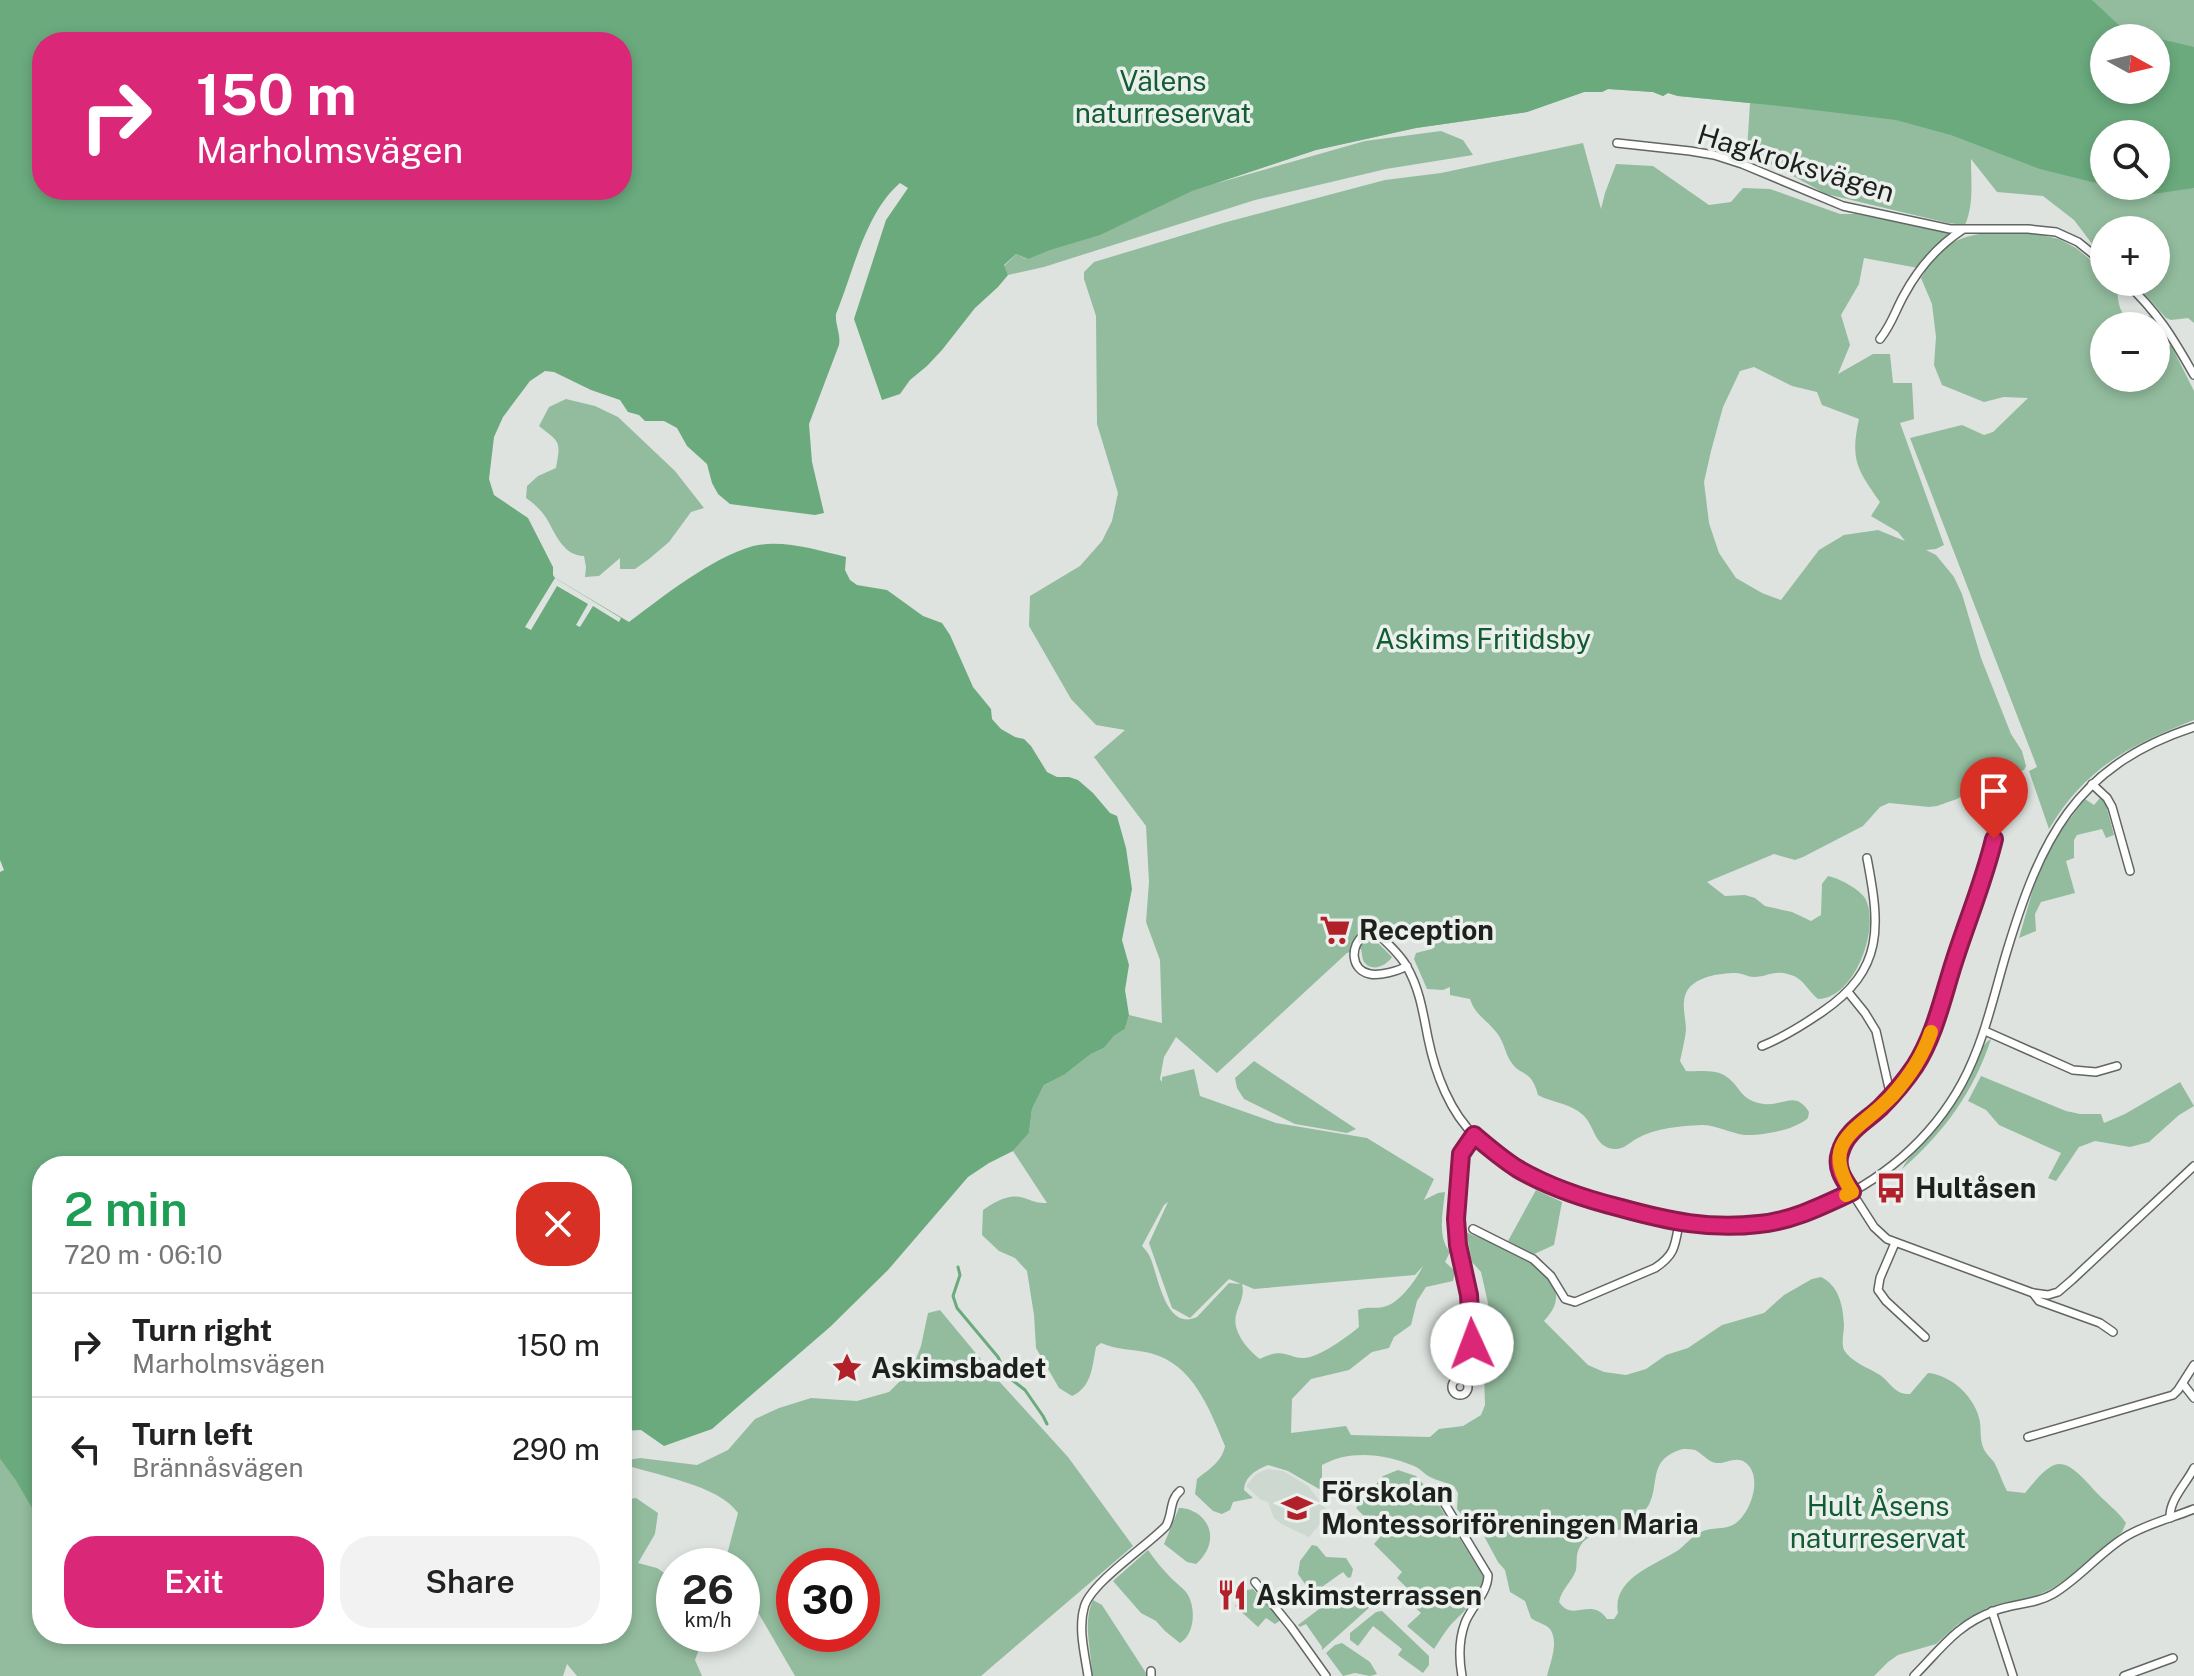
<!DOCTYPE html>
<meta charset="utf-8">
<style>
body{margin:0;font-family:"Public Sans",sans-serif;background:#f2f2f2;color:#222;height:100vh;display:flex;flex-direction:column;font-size:30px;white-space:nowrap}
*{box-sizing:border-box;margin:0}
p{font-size:26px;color:#767676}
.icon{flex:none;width:44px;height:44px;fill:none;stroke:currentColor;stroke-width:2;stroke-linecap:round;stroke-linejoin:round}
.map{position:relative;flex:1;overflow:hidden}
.side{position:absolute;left:32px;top:1156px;width:600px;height:488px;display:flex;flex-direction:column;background:#fff;border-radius:32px;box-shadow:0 4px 12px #0003}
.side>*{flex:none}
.hud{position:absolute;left:32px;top:32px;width:600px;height:168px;border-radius:32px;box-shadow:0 4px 12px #0003;background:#db2777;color:#fff;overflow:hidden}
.needle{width:52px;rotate:98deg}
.fabs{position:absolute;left:2090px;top:24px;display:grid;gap:16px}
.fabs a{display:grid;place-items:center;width:80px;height:80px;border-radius:50%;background:#fff;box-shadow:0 4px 12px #0003;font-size:40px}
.speed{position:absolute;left:656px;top:1548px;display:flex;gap:16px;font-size:40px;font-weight:700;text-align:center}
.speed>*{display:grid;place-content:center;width:104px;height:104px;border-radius:50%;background:#fff;box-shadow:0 4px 12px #0003;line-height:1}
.speed small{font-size:20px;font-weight:400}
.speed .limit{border:12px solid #d22;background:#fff;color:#111}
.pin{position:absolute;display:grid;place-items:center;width:68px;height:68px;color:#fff;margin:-82px -34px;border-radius:50% 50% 50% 0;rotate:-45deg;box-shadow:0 0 8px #0007}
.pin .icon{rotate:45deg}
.me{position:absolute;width:88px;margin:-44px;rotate:358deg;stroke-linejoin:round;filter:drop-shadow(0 0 6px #0008)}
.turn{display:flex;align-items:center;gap:28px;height:168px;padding:0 32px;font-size:36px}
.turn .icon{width:104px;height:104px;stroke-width:2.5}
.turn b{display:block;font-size:56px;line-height:68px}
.round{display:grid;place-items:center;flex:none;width:84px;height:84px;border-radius:32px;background:#f2f2f2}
.head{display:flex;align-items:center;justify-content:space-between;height:136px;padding:0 32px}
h1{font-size:48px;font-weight:600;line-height:60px;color:#1e9e55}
.button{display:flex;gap:16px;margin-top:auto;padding:16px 32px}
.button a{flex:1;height:92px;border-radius:32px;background:#db2777;color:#fff;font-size:32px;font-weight:600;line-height:92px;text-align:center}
.button a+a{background:#f2f2f2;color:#222}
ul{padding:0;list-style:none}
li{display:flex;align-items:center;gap:24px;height:104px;padding:0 32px;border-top:2px solid #e0e0e0}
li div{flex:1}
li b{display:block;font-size:30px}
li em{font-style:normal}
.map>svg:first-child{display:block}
</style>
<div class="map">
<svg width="2194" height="1676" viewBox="0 0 2194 1676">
<rect width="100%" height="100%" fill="#dee3df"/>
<path fill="#cdd8d0" d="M1268,1469L1283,1471L1308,1486L1329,1513L1309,1537L1283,1525L1274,1518L1268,1502L1260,1499L1246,1486L1256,1474Z"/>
<g fill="#93bc9e" fill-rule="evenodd">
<path d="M1085,0H2194V323L2188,318L2171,320L2166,318L2134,282H2156V230H2104V255L2093,245L2074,220L2043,196L1997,192L1971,159C1971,180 1974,205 1965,225L1948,223L1826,194L1747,151L1750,103L1678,96L1668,93L1663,96L1653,92L1608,89L1602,92H1584L1527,112L1416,128L1316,150L1214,184L1365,141L1441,131L1463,140L1473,155L1386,169L1255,200L1044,267L1008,275L1004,266L1016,254L1027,259ZM2104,38H2156V90H2104ZM2104,134H2156V186H2104Z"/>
<path d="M1583,143L1601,209L1605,193L1616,164L1653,166L1709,205L1731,202L1743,188L1770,189L1840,214H1856L1949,233L1932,250L1918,268L1864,258L1859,284L1841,315L1850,345L1838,374L1873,354H1890L1893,383H1912L1914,419L1900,423L1944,545L1936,549L1926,550L1936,555L1954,577L1962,594L1981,658L2011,734L2022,751L2026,766L2024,770L1999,777L1977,787L1957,799L1937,806L1929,807L1889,803L1880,807L1863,826L1803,857L1795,860L1774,854L1707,882L1725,896L1745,895L1755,898L1765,906L1792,912L1811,921L1821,915L1822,884L1828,876C1839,878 1859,889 1865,898C1881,926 1855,999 1818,999C1808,991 1803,978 1791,975C1773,969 1768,977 1754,977C1748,977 1742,973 1736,973C1719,973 1693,977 1686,993C1681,1005 1686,1018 1686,1030C1685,1040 1682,1051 1680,1061L1686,1071C1699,1072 1712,1069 1724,1075C1741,1085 1739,1101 1764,1104C1785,1106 1795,1090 1809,1112L1808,1118C1795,1130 1762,1136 1744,1135C1730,1133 1716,1125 1702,1125C1680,1126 1655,1128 1636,1139C1629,1143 1623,1150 1614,1149C1594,1147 1595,1126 1583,1115C1570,1103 1553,1103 1538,1095C1531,1068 1522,1078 1511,1062C1505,1053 1504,1042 1497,1033C1487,1020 1475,1015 1470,999L1450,995V987L1443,990L1427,989L1414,959L1416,953L1432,949L1428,937L1446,934L1443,922L1378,943L1392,957C1387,965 1372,973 1364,962C1362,959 1362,952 1361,949L1347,953L1217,1073L1176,1037L1164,1057L1160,1079L1162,1082V1077L1194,1069L1200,1096L1276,1123L1367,1138L1434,1179L1424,1200L1438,1193L1445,1192C1443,1211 1437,1237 1450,1252L1445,1262L1455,1271L1453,1281L1426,1287L1417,1301L1411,1325L1394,1337L1389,1348L1372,1352L1349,1370L1311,1379L1292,1399L1291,1433L1346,1426L1351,1435L1430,1437L1439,1429L1463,1426L1481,1415L1485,1405L1484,1374L1491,1359L1488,1355L1490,1341L1486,1317L1488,1303L1481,1272L1472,1262L1466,1232C1489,1243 1559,1265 1556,1298C1556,1307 1549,1315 1544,1321L1588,1365L1604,1372L1626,1375L1646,1369L1666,1355L1688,1348L1722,1325L1764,1313L1784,1295L1812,1279L1821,1277C1839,1286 1843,1305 1844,1325C1844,1333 1841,1342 1844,1350C1851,1362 1869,1368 1880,1375C1891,1383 1895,1395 1910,1394L1928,1373C1952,1375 1976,1398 1980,1422C1981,1430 1980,1439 1983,1447C1985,1453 1990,1457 1994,1462C1999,1471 2002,1482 2007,1491L2025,1493C2055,1456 2062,1454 2094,1490C2105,1502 2117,1510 2126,1523L2122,1532L2077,1572L2053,1588L2032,1598L1987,1608L1957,1625L1936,1644L1898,1655L1888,1662L1874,1676H1547C1550,1663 1560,1640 1549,1628C1545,1624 1536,1622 1531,1618L1525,1601L1510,1592L1505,1570L1498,1562L1471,1512L1461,1514L1457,1509L1458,1493L1454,1486C1446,1482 1437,1481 1430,1477C1424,1474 1421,1469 1414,1466C1386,1454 1350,1449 1322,1465V1487L1319,1489L1288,1471L1268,1465C1256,1470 1245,1476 1244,1490L1253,1498L1233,1502L1230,1510L1222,1514L1213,1511L1195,1494L1197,1479C1209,1469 1222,1462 1225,1446C1209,1408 1193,1364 1150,1353C1133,1349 1117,1350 1101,1343L1096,1347C1092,1367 1092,1387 1072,1396L1059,1388L1036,1348L1034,1315L1027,1271L1015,1258L999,1251L982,1235L983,1210C996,1201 1011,1192 1027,1199C1035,1202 1038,1203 1047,1203L1013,1151L1029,1133L1032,1109L1044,1085L1064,1075L1091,1054L1104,1048L1114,1036L1125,1029L1129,1015L1162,1023L1160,960L1146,922L1149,882L1146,826L1094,757L1125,730L1096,725L1071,699L1029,626L1030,596L1080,566L1102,541L1112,521L1118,493L1097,424L1096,316L1084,279V272L1094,262L1124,253L1223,223L1385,180L1441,173ZM1754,367L1792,386L1817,392L1822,405L1859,419C1850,460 1857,469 1880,502L1871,516L1898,532L1905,541L1878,530L1844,535L1819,550L1781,600L1762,593L1736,578L1719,553L1709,523L1704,482L1711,451L1723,407L1740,371ZM1168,1202L1149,1243L1172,1308L1190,1318L1229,1279L1241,1284L1229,1283L1197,1317C1165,1332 1158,1274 1150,1257C1149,1254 1145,1249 1142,1246L1164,1205ZM1423,1266C1417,1278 1400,1304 1383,1307C1373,1309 1368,1306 1358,1310L1359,1327C1347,1337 1325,1353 1310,1357C1289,1362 1287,1345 1260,1359C1248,1350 1232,1332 1236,1315C1239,1303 1245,1296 1242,1284L1254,1289L1415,1275ZM1683,1449C1687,1449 1691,1449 1695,1450C1702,1453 1708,1462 1716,1463C1726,1464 1737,1455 1746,1463C1763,1477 1751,1512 1736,1523C1725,1531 1713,1526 1701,1532C1691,1536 1685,1546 1677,1551C1653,1566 1612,1579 1618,1613L1614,1619H1607C1591,1596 1573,1623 1559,1602C1562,1588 1572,1582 1576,1570C1577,1564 1576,1557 1578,1551C1585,1532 1603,1534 1619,1530C1630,1527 1638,1520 1644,1512C1664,1489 1643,1460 1683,1449Z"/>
<path d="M2003,232L2014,234L2032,233L2059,239L2076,248L2104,271V282H2115C2120,296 2115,312 2131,319C2156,315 2148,312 2165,333L2164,339L2156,344V326H2104V378H2156V354L2171,345L2194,391V720C2130,745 2085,768 2049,829L2029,771L2037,767L1910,438L1962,425L1984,435L1993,432L2028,398L2004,397L1984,402L1942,385L1934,365L1936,337L1932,304L1921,278C1943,241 1961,234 2003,232Z"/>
<path d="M566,399L595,406L618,417L675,471L704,508L691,512L669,542L649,559L635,569H620V558L599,576L585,577L586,567L584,556C565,556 556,536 548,521C543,512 535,504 526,498L527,486L538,476L556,468C561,440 560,443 539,426L549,407Z"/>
<path d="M2100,798L2105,801L2114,835L2106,838L2102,829L2077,835L2074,840V858L2066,861L2075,893L2041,902L2035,914L2036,931L2019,938L2035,882L2056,837L2085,799L2094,805Z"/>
<path d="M1991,1039C1974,1091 1944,1133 1902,1169C1909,1155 1921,1146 1931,1135C1945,1119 1958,1101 1968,1082C1974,1070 1979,1045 1991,1039Z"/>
<path d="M1254,1061L1356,1129L1347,1133L1295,1124L1244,1099L1237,1088L1235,1078Z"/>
<path d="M1981,1076L2066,1111L2080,1114H2101L2104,1123L2125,1114L2180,1082L2194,1106L2179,1115L2149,1142L2130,1147L2095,1141L2079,1147L2056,1181L2048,1178L2061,1153L1999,1125L1986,1110L1968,1101Z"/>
<path d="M1536,1190L1562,1202L1554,1245L1532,1255L1508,1241Z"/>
<path d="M940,1310L998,1380L1068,1457L1133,1546L981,1676H795L742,1585V1566H724L738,1513C719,1485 655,1475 622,1464V1461L640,1458L697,1465L728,1450L755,1419L779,1408L811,1398L857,1401L889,1392L902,1379L916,1359L921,1346L928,1313ZM794,1566H862V1634H794Z"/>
<path d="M0,1459L15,1478L42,1525V1634H622V1500L636,1498L658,1513L655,1534L638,1563L657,1568L674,1580V1634H706L702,1641L695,1660L702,1676H577L567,1664L563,1676H0Z"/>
<path d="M1398,1470L1416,1476L1432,1494L1483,1576C1484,1597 1461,1613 1449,1627C1443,1634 1439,1642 1434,1649L1407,1626L1421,1613L1404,1597L1409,1590L1397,1578L1402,1572L1374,1544L1380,1537L1372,1529L1374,1526L1356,1508L1383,1476Z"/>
<path d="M1179,1508C1187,1508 1191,1510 1198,1514C1216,1528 1213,1549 1196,1564L1187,1562L1164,1544Z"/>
<path d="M1312,1545L1317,1546L1326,1557L1346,1558L1353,1569L1351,1577L1348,1578L1343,1572L1312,1594L1298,1574L1300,1561Z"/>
<path d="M1148,1550C1155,1560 1163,1570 1172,1579C1176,1583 1182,1587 1186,1592C1196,1605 1196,1634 1180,1643L1165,1631L1156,1621L1141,1613L1113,1581Z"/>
<path d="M1356,1583L1361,1584L1370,1592V1607L1322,1650V1647L1306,1624L1300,1627L1298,1625L1348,1587L1350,1590L1356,1588Z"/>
<path d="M1253,1589L1281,1620L1275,1624L1266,1618L1258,1627L1235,1606L1247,1590Z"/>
<path d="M1093,1600L1102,1605L1146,1673V1676H1092C1092,1650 1082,1624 1093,1600Z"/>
<path d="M1382,1611L1429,1656V1665L1423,1673L1398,1655L1402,1649L1373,1626L1358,1646L1350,1640V1633L1376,1612Z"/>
<path d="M1342,1643L1370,1662L1377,1674L1370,1676L1355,1673L1343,1676L1326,1653L1335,1645Z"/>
</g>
<path fill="#6aaa7d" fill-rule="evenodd" d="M0,0H2092L2123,29L2155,38H2104V90H2156V38L2194,47V188L2153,194L2106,186H2156V134H2104V185L2040,169L1951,135L1896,120L1789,107L1678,96L1668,93L1663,96L1653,92L1608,89L1602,92H1584L1527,112L1416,128L1316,150L1192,191L1100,235L1050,250L1028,259L1016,254L1004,265L1008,275L998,287L975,308L942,350L927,366L910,380L900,394L882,400L854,319L886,220L908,188L900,183C865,213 853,273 836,314C835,325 841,334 839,345L809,424L812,462L824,513L815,515L730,504L718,494L712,483L707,464L687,446L677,428L664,421H645L639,415L628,412L620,400L591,390L554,372L545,371L530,381L503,417L494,437L489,479L494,495L528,518L553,567V575L555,578L629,622C662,597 713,557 753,546C781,539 818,550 846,557L845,570L850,580L857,585L887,590L923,616L942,623L950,635L973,687L991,709L992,719L1001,729L1015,737L1024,739L1031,746L1047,772L1057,777H1069L1078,780L1093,793L1110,813L1117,816L1126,848L1132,889L1122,940L1129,965L1125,990L1129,1015L1125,1029L1114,1036L1104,1048L1091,1054L1064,1075L1044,1085L1032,1109L1029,1133L1013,1151L989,1163L968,1177L888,1270L830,1327L712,1429L664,1446L641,1430L622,1431V1166H42V1525L15,1479L0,1459V872L4,870L0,860ZM42,42H622V190H42Z"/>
<path fill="#dee3df" d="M555,578L621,618L619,622L593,606L580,627L576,625L588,604L557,586L531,630L525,627Z"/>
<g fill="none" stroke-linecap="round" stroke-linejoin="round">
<path stroke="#6aaa7d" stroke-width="3" d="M958,1267L960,1275L953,1296L957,1308L998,1357L1007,1376L1025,1390L1043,1416L1047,1424"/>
<g stroke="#626663" stroke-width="10">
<g id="minor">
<path d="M1617,143L1690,151L1714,155L1742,164L1843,206L1950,229H2028L2056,232L2078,242L2104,263"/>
<path d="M2125,282C2157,311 2173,338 2194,375"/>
<path d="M1880,339C1892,324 1895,311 1904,295C1918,269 1938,246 1962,230"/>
<path d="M2092,784L2107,798L2112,807L2130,871"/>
<path d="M1997,819L1992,846L1928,1041L1917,1064L1903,1084L1877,1111L1852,1130L1845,1139L1840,1151L1838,1163L1842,1177L1874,1227L1887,1239L2033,1293L2048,1295L2058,1292L2072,1280L2194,1166"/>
<path d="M1407,966C1398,971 1380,976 1370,974C1350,970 1350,945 1364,935H1379C1388,944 1401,955 1407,967C1420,990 1423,1013 1428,1038C1435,1073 1450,1113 1476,1137C1530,1186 1599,1203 1668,1220C1719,1233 1771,1226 1820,1207C1880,1183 1931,1140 1962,1083C1984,1042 1993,998 2006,954C2040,841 2074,766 2194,727"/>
<path d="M1848,992L1865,1013L1876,1031L1891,1097"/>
<path d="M1985,1031L2073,1070L2096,1072L2117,1066"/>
<path d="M1762,1046C1784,1037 1803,1025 1822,1012C1885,969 1880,926 1867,858"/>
<path d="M1473,1229L1533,1259L1551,1276L1565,1299L1575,1302L1655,1268C1675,1255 1675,1246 1679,1223"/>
<path d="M1895,1243L1880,1278L1878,1290L1886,1301L1925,1337"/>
<path d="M2033,1293L2039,1301L2100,1323L2113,1332"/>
<path d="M1462,1379L1471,1362L1472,1324L1469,1295L1458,1245L1456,1219L1461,1154L1474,1135"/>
<circle cx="1460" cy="1387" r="8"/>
<path d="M2183,1384L2194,1398"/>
<path d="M2028,1437L2173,1395L2178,1390L2194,1365"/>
<path d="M1440,1496L1488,1575C1488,1593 1471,1607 1465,1623C1459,1639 1459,1659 1462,1676"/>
<path d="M2170,1518C2169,1500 2186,1484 2194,1468"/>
<path d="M1255,1582L1291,1627L1326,1676"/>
<path d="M1992,1611L2013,1676"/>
<path d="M1088,1676C1085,1655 1078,1629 1084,1608C1089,1584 1147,1546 1166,1526C1173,1514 1169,1500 1180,1491"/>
<path d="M1151,1676V1671"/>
<path d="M1914,1676C1941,1649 1956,1625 1994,1611C2013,1603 2034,1605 2053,1594C2080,1578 2099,1553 2125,1537C2146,1524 2172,1518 2194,1509"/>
<path d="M2124,1676L2173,1658"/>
</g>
</g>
<use href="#minor" stroke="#fff" stroke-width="7"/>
</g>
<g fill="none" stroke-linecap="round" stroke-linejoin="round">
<g stroke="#8e194d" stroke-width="20">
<path id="route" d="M1472,1344L1469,1295L1458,1245L1456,1219L1461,1154L1474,1135C1488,1147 1502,1159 1518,1169C1549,1187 1585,1199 1621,1208C1668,1221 1710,1230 1759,1224C1792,1221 1822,1206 1852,1192C1844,1180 1835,1168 1840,1153C1846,1131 1865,1122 1880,1108C1893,1095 1905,1081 1915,1066C1935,1035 1943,996 1954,962C1967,921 1984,881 1994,839"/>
</g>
<use href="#route" stroke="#db2777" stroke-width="14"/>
<path stroke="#f59e0b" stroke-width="14" d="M1846,1195L1852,1192C1818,1140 1860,1130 1892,1096C1909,1077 1923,1056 1931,1032"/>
</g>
<defs>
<g id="supermarket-bare" transform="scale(2.4)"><path d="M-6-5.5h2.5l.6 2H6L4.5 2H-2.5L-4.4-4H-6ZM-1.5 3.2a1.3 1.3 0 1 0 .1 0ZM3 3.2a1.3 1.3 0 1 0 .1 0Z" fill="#b2212a" stroke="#ecf0ed" stroke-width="2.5" paint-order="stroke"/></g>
<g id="bus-bare" transform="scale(2.4)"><path d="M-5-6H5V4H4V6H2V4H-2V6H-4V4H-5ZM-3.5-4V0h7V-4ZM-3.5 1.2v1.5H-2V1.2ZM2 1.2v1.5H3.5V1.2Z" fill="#b2212a" stroke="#ecf0ed" stroke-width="2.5" paint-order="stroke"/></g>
<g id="sight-bare" transform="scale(2.4)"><path d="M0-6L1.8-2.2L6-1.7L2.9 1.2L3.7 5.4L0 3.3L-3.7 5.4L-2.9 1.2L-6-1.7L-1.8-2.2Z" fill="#b2212a" stroke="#ecf0ed" stroke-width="2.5" paint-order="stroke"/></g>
<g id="school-bare" transform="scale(2.4)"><path d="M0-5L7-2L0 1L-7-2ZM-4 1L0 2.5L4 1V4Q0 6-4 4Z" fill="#b2212a" stroke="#ecf0ed" stroke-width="2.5" paint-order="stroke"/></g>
<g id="restaurant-bare" transform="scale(2.4)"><path d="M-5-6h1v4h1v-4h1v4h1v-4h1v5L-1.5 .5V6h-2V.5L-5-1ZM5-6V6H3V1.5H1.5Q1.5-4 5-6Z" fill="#b2212a" stroke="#ecf0ed" stroke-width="2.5" paint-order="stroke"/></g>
</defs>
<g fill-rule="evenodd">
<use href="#supermarket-bare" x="1335" y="930"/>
<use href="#bus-bare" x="1891" y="1188"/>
<use href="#sight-bare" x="847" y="1368"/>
<use href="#school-bare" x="1297" y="1508"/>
<use href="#restaurant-bare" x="1232" y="1595"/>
</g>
<g text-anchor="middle" stroke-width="7" stroke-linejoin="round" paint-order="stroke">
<g font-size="28" fill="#115c32" stroke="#ecf0ed">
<text x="1163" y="91">Välens<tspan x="1163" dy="32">naturreservat</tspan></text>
<text x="1483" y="649">Askims Fritidsby</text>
<text x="1878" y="1516">Hult Åsens<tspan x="1878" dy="32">naturreservat</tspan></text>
</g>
<g font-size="28" fill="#1e201e" stroke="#ecf0ed">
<text transform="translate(1796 163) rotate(17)" y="10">Hagkroksvägen</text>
</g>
<g font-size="28" font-weight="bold" fill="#1e201e" stroke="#ecf0ed" text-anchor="start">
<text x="1359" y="940">Reception</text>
<text x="1915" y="1198">Hultåsen</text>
<text x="871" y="1378">Askimsbadet</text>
<text x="1321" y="1502">Förskolan<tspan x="1321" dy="32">Montessoriföreningen Maria</tspan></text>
<text x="1256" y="1605">Askimsterrassen</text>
</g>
</g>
</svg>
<div class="fabs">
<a><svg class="needle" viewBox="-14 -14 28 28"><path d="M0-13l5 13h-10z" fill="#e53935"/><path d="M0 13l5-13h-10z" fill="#767676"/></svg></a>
<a><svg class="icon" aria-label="search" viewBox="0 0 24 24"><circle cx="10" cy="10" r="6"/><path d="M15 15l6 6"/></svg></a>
<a>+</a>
<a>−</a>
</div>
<div class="speed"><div>26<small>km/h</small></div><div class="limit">30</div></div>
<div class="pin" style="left:1994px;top:839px;background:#d93025"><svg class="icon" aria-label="arrive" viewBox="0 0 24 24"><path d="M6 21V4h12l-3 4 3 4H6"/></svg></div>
<svg class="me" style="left:1472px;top:1344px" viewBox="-20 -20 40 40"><circle r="19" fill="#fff"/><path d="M0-13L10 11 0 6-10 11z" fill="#db2777"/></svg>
<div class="hud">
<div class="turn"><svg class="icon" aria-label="right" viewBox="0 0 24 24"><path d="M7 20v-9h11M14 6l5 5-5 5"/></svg><div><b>150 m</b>Marholmsvägen</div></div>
</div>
<section class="side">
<div class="head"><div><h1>2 min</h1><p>720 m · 06:10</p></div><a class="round" style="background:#d93025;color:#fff"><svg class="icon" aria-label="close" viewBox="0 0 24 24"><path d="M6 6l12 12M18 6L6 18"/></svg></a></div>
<ul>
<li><svg class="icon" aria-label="right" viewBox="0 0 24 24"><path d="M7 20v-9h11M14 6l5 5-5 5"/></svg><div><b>Turn right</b><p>Marholmsvägen</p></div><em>150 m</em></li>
<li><svg class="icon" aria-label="left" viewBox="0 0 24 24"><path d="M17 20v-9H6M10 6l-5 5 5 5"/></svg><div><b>Turn left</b><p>Brännåsvägen</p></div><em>290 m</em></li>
</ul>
<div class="button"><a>Exit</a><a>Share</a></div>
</section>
</div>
